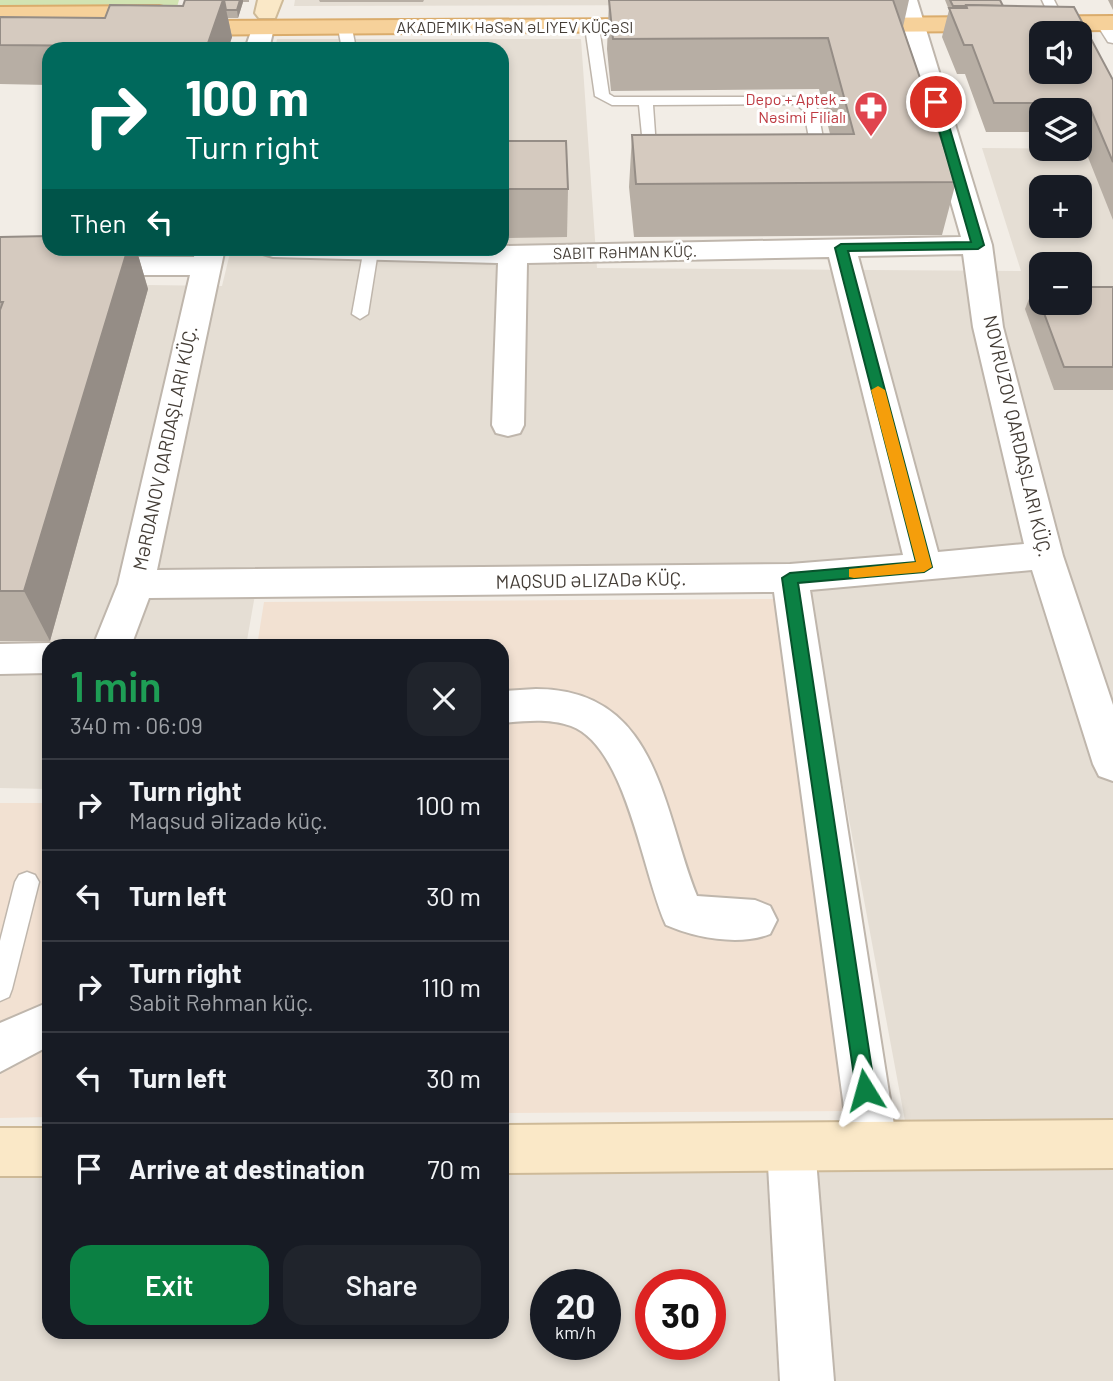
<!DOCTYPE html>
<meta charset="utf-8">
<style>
body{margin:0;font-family:Barlow,sans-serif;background:#20242c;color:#f1f3f6;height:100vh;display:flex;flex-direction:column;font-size:26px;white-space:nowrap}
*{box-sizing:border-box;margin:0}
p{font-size:23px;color:#9ea1a6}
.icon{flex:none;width:38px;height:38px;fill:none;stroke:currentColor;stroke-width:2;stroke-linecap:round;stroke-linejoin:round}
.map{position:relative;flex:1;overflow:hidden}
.details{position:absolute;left:42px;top:639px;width:467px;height:700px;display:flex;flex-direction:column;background:#171b24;border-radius:21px;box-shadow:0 4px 10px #0003}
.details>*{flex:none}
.top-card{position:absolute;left:42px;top:42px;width:467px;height:214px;border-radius:21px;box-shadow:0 4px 10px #0003;background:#00695c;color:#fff;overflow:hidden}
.buttons{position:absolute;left:1029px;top:21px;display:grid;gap:14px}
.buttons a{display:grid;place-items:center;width:63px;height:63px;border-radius:14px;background:#171b24;box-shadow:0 4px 10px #0003;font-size:35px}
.speed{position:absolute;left:530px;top:1269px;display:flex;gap:14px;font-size:35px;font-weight:700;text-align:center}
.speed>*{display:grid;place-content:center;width:91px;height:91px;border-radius:50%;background:#171b24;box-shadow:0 4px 10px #0003;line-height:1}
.speed small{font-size:18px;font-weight:400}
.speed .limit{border:10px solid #d22;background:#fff;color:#111}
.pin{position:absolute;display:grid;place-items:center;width:60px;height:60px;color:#fff;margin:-30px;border:4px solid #fff;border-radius:50%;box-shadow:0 2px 7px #0007}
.me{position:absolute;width:77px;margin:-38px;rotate:352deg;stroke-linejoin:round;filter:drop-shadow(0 0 5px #0008)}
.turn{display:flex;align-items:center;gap:24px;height:147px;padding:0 28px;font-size:32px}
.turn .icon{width:91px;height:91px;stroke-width:2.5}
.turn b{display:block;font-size:49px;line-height:60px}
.then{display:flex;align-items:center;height:66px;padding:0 28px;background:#0003;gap:14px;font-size:26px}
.round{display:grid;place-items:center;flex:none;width:74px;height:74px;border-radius:21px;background:#20242c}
.overview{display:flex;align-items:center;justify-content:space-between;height:119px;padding:0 28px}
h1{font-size:42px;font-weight:600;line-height:52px;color:#1e9e55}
.action{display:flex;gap:14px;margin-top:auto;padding:14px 28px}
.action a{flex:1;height:80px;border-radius:21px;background:#0b8043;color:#fff;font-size:28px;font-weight:600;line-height:80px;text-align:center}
.action a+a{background:#20242c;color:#f1f3f6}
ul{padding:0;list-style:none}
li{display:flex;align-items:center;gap:21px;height:91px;padding:0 28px;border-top:2px solid #363941}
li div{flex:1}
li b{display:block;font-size:26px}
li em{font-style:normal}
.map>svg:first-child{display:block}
</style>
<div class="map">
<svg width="1113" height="1381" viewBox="0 0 1113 1381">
<rect width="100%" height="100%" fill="#f2ede6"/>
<g fill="#e5ded4" fill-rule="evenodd">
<path d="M295,0H713L714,5L294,6Z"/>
<path d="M277,39H581L597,268L1021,271L982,148L1080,149V146L1113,145V1381H0V1171H49V1332H502V1167L913,1164L802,566L259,572L246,646H49V789L0,788V283L222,286L231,249L502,248V49H275ZM1041,187H1080V226H1041ZM1041,264H1080V303H1041ZM546,1284H606V1344H546ZM651,1284H710V1344H651Z"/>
</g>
<g fill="#f2e1d2">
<path d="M781,599L857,1111L502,1113V646H257L264,602Z"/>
<path d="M0,803H49V1117L0,1118Z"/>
</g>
<path fill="#d2e3b2" d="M0,0H179L177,7L0,8Z"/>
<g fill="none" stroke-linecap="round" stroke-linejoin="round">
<g stroke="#bfb6ac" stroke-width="3">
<g id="lane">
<path d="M1042,0H1054L1059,10L1048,13Z"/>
<path d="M1098,20L1110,23L1113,29V43L1108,42L1096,23Z"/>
<path d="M592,23L599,27L609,94L614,97H803L813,101L818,111L827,160L820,164L813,160L804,111L796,104L653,105L657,162L650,166L645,165L639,105H612L595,96L585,27Z"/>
<path d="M345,24L352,28L356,49H342L338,28Z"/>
<path d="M364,248L378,251L368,314L360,319L352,314Z"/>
<path d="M27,872L35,875L39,882L12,989L9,997L0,1001V941L15,882L19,875Z"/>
</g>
</g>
<g stroke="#bfb6ac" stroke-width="4">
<g id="street">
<path d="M893,0H917L992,245L1003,327L1063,556L1113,705V781L1099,776L1093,764L1032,570L810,590L897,1144L890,1161L873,1168L856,1161L849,1144L774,592L149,598L131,646H93L118,584L190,275H0V257H194L196,248H225L157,570L790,564L903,555L829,257L527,263L524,425L520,433L508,436L496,433L492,425L498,263L273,257L263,254L259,248H502V246L961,237ZM963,254L973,327L1024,544L938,552L858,256Z"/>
<path d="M262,21L270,23L274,28L269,49H245L254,23Z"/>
<path d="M49,643L57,646H49V673L0,674V644Z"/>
<path d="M536,689C659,689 662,810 697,896L755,900L770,906L777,920L770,934C739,946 696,938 666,925C642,873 627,747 571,726C549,718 525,721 502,723V691Z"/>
<path d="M49,1002V1046L0,1072V1023Z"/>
<path d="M791,1123L808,1130L815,1147L834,1381H780L767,1147L774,1130Z"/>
</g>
</g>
<g stroke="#ceba98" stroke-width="4">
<g id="secondary">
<path d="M258,0H282L275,18H259L255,13Z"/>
<path d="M1113,1120V1168L502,1173V1125Z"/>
<rect x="0" y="1128" width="49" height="48"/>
</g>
</g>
<g stroke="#daac6c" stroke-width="4">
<g id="primary">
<path d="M159,6L167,8L171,13L167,18L0,21V7Z"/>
<path d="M1113,16V30L853,32L845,30L841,25L845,20L853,18Z"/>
<path d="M659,19L667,21L671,26L667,31L177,35L169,33L165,28L169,23L177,21Z"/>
</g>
</g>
<use href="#lane" fill="#fff" fill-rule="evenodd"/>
<use href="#street" fill="#fff" fill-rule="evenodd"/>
<use href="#secondary" fill="#fae8c7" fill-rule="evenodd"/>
<use href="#primary" fill="#f6d19a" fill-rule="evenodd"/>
</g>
<g fill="#b7aea4">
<path d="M185,0H249V2H243L238,18H228L232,37L228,49H49V85L0,84V17L105,18L183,6Z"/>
<path d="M319,0H424L423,2H320Z"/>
<path d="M609,0H909L903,27L956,182L942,235L634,237L629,187L632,135L830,134L819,89L611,91L607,49Z"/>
<path d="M945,0H1000L1003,6L1113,80V220L1080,137V110H1041V132H986L965,74H957L942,37L949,10Z"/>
<path d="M1108,0H1113V10Z"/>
<path d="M502,141L568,189L567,237L502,238Z"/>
<path d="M0,237L49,248H136L148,289L50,641H0Z"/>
<path d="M1034,286L1113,287V390H1054L1025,309Z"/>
</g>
<g fill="#958d86">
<path d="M223,0H224L232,37L228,49H208L207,46Z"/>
<path d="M240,0H243V2L238,18L237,10Z"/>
<path d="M128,248H136L148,289L50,641L24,591Z"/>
</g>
<g fill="#d5cabf" stroke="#958d86" stroke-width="2" fill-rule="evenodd">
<path d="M185,0H223L207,46H175L174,49H111L112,46L0,45V17L105,18L110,5L183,6Z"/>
<path d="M224,0H240L237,10H226Z"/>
<path d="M609,0H893L956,182L636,184L632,135L854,134L828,38L613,39Z"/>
<path d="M950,0H1000L1003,6L966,5V6H953Z"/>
<path d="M966,5L1074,7L1113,80V162L1088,103H994L972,45H964L949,8H967ZM1041,33H1080V72H1041Z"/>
<path d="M502,141H566L568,189H502Z"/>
<path d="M49,236V248H128L24,591H0V310L3,302H0V237Z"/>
<path d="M1034,286H1041V303H1080V287H1113V367H1064Z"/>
</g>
<path fill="#0b8043" stroke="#07532c" stroke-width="2" d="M936,99L942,102L984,245L978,249L848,251L932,567L924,572L798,583L875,1090L872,1097L865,1100L858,1097L856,1090L782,578L790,573L916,562L835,248L841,244L971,242L931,102Z"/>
<path fill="#f59e0b" d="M878,386L885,390L932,567L924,572L854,578L849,577V569L916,562L871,390Z"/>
<defs>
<g id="pharmacy-pin" transform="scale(1.75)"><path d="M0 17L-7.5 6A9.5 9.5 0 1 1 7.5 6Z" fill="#e0444e" stroke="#fff"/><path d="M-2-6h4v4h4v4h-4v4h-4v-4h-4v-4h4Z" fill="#fff"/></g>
</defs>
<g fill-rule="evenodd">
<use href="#pharmacy-pin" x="871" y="108"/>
</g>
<g text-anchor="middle" stroke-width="6" stroke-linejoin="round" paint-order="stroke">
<g font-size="16" fill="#443d36" stroke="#fff">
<text x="515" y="33">AKADEMIK HƏSƏN ƏLIYEV KÜÇƏSI</text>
<text transform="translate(625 252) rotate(-1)" y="6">SABIT RƏHMAN KÜÇ.</text>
</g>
<g font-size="16" fill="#be3a42" stroke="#fff" text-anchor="end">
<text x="846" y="105">Depo + Aptek -<tspan x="846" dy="18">Nəsimi Filialı</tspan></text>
</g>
<g font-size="19" fill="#443d36" stroke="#fff">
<text transform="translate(1018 436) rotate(77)" y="7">NOVRUZOV QARDAŞLARI KÜÇ.</text>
<text transform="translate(165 448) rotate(-78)" y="7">MƏRDANOV QARDAŞLARI KÜÇ.</text>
<text transform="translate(591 580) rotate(-1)" y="7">MAQSUD ƏLIZADƏ KÜÇ.</text>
</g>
</g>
</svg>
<div class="buttons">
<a><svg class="icon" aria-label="sound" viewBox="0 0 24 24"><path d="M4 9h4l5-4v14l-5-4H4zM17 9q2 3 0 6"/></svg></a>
<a><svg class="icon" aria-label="layers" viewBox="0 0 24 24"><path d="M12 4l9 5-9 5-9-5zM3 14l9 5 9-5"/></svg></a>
<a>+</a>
<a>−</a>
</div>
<div class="speed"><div>20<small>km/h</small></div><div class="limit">30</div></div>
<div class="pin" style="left:936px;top:102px;background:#d93025"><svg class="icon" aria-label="arrive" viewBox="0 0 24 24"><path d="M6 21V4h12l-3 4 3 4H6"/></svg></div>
<svg class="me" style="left:865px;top:1090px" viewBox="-20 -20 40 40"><path d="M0-17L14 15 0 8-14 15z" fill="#0b8043" stroke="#fff" stroke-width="4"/></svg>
<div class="top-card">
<div class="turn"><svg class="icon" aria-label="right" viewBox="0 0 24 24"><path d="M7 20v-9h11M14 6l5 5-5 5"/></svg><div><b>100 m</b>Turn right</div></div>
<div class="then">Then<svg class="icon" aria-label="left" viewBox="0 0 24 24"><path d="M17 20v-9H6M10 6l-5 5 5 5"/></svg></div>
</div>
<section class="details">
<div class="overview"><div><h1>1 min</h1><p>340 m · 06:09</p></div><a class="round"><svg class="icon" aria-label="close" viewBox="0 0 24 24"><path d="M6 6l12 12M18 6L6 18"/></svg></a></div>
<ul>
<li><svg class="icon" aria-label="right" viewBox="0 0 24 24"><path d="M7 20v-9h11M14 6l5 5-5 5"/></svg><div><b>Turn right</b><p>Maqsud Əlizadə küç.</p></div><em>100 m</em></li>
<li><svg class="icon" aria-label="left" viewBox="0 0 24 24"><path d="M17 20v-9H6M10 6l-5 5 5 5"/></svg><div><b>Turn left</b></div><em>30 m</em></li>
<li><svg class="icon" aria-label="right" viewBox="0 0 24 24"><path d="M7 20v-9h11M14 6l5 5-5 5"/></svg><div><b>Turn right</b><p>Sabit Rəhman küç.</p></div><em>110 m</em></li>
<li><svg class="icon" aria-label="left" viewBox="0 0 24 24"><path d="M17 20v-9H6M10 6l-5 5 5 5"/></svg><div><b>Turn left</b></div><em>30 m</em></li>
<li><svg class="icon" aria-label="arrive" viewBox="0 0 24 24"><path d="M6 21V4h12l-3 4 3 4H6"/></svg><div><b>Arrive at destination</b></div><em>70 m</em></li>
</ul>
<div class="action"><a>Exit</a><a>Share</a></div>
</section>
</div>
